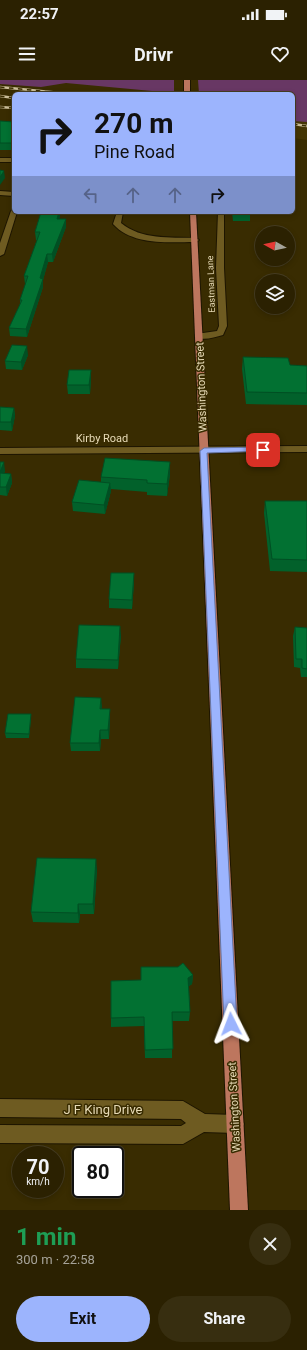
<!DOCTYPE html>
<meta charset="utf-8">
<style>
body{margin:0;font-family:Roboto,sans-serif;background:#372e10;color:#f1f3f6;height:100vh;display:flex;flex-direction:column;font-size:15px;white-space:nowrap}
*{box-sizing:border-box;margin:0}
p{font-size:13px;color:#a6a399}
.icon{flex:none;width:22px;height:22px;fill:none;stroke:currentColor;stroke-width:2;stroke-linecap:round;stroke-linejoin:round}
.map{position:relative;height:1130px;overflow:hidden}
.side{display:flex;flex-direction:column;background:#2b2101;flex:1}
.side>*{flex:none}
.hud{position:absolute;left:12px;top:12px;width:283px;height:122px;border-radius:6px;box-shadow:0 2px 6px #0003,0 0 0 1px #473e23;background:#9cb4fd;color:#111;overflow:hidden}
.needle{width:26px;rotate:278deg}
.tools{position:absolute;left:255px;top:146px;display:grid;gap:8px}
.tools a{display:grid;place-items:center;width:40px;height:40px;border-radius:50%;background:#2b2101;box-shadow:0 2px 6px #0003,0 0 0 1px #473e23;font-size:20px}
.speed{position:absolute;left:12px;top:1066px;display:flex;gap:8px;font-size:20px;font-weight:700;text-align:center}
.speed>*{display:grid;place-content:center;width:52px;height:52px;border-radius:50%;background:#2b2101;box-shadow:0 2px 6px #0003,0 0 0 1px #473e23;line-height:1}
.speed small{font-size:10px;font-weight:400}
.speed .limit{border:2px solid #111;border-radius:6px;background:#fff;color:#111}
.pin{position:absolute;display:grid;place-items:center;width:34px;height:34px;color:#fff;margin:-17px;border-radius:8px;box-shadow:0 2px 6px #0006}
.me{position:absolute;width:44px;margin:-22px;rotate:357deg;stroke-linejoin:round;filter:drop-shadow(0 0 3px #0008)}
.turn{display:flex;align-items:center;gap:14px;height:84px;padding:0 16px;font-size:18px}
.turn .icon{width:52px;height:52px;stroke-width:2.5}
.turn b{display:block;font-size:28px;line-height:34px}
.lanes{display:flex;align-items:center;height:38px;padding:0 16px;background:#0003;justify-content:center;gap:20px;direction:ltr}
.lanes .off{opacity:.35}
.round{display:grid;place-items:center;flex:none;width:42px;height:42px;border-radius:21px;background:#372e10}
.head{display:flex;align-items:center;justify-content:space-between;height:68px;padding:0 16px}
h1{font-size:24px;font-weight:700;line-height:30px;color:#1e9e55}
.primary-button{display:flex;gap:8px;margin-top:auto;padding:8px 16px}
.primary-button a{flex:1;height:46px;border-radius:24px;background:#9cb4fd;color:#111;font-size:16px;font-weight:700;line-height:46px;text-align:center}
.primary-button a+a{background:#372e10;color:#f1f3f6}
.status{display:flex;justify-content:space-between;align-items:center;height:28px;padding:0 20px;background:#2b2101;direction:ltr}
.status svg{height:11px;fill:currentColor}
header{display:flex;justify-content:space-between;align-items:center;height:52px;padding:0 16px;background:#2b2101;font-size:18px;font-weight:700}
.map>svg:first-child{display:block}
</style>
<div class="status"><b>22:57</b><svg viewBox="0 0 49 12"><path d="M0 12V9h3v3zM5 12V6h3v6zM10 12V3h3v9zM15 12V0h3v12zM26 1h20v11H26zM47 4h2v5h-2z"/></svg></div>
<header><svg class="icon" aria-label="menu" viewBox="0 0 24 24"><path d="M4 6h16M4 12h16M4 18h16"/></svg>Drivr<svg class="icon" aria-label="heart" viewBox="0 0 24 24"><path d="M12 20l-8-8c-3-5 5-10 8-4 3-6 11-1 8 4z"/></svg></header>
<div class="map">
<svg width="307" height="1130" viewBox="0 0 307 1130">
<rect width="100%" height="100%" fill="#392c01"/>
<path fill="#443504" d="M293,37L307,38V60L293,58Z"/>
<g fill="#683764">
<path d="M0,0H174V14H151L152,11L66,3L41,7L0,4Z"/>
<path d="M198,0H307V42L293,41V14H199Z"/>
</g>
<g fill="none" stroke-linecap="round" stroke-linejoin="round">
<g stroke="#1d1500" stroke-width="2">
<g id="minor">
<rect x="0" y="78" width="14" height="4"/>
<path d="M0,111L14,112V116L0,115Z"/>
<path d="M14,129V132H17L4,174L0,176V163L11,131Z"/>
<path d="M117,132H123L121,143C142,160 169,157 195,158L199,160L195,162C169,162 133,166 113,144Z"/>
<path d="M218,132H224V188L227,246L223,255C214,257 202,262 195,256L196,254L217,251L219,246L216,188Z"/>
<path d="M307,366V372L0,374V368Z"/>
<path d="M0,1019L183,1021L205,1034L235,1035L241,1038L244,1044L241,1050L235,1053L204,1052L183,1064L0,1063V1045L181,1046L186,1043L181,1039L0,1037Z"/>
</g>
</g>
<g stroke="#1d1500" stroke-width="2">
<g id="trunk">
<rect x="184" y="0" width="6" height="14"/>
<path d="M190,132H196L248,1130H230Z"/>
</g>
</g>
<use href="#minor" fill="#6e5b21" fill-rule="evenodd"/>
<use href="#trunk" fill="#bd765e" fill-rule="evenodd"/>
<g stroke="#cbbe99" stroke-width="2.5">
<g id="rail">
<path d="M0,7L71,14"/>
<path d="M0,16L14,18"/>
<path d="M0,27L14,28"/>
<path d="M293,44L307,46"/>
</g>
</g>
<use href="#rail" stroke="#392c01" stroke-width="1.5" stroke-dasharray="4.5" stroke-linecap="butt"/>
</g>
<g fill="#02612b">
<path d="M0,41L14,42V70H0Z"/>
<path d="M61,132L59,139H66V147L53,182H48L43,200V207L27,257L10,256L9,248L20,225V220L26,204H25L24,196L37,160H36L35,152Z"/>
<path d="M232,132H250V141H233Z"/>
<path d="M28,275L22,290L6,289L5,281Z"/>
<path d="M243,277L290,285L307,286V325L246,324L242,289Z"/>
<path d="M91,290V298L90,314H68L67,305Z"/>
<path d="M0,327L14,328L15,336L12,351L0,350Z"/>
<path d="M0,382L5,391L4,393L11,394L12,403L7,416L0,415Z"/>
<path d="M170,394L167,416L147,415V412L111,409V411L105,434L73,431L72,422L101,402V397Z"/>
<path d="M265,421H307V492L270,491L264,433Z"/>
<path d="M134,502L132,529L109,528V519Z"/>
<path d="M295,547L307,548V597H301L300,588L294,587L293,556Z"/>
<path d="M121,555L118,589L76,588V579Z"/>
<path d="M101,618V629H110V637L109,659H101L100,671H71L70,663Z"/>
<path d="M31,638L29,658H6L5,653Z"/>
<path d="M97,789L94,834H80L79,843L33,842L31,832Z"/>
<path d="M193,895L192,904L189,906L190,932L189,941H172V978H145L144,946L111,947V938L141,900Z"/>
</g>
<g fill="#014f23">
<path d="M4,91L5,98L0,105V97Z"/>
<path d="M59,132H61L57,147V139Z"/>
<path d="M66,139V147L53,182L52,174Z"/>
<path d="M47,174L48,182L43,200V207L27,257L26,249Z"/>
<path d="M27,266L28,275L22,290L21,282Z"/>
<path d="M91,290V298L90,314L89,305Z"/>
<path d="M14,328L15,336L12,351L11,342Z"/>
<path d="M4,382L5,391L1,402L0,392Z"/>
<path d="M170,382V394L167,416V404Z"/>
<path d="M11,394L12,403L7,416L6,407Z"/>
<path d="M110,403L111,411L105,434L104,425Z"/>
<path d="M134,493V502L132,529V520Z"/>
<path d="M120,546L121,555L118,589V580Z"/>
<path d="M101,618L102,626L101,637L100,629Z"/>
<path d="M110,629V637L109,659L108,650Z"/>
<path d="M100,650L101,659L100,671L99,663Z"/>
<path d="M96,779L97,789L94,834L93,824Z"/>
<path d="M78,824L80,834L79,843L78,833Z"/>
<path d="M193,895L192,904L188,907V898Z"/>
</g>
<g fill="#027132" stroke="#014f23">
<path d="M0,41L14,42V63H0Z"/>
<path d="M0,90L4,91L0,97Z"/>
<path d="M41,132H59L57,139H66L52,174H47L40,198L43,199L26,249L9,248L22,220H20L28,196H24L40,152H35Z"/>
<path d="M233,132H250V134H234Z"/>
<path d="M12,265L27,266L21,282L5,281Z"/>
<path d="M243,277L288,278L290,285L307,286V313L247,312Z"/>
<path d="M69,290H91L89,305H67Z"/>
<path d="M0,327L14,328L11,342H0Z"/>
<path d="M105,378L170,382L167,404L147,403V400L101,397Z"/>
<path d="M0,382H4L0,392Z"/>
<path d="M0,393L11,394L6,407H0Z"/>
<path d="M79,400L110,403L104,425L72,422Z"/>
<path d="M265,421H307V480L272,479Z"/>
<path d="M111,493H134L132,520L109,519Z"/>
<path d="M79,545L120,546L118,580L76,579Z"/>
<path d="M295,547L307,548V589L302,588V579H296Z"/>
<path d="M75,617L101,618L100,629H110L108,650H100L99,663H70Z"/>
<path d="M8,634H31L29,654L5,653Z"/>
<path d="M37,778L96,779L93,824H78V833L31,832Z"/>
<path d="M183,883L193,895L188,898L190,932H172L173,969L145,970L144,937L111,938V901L141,900V887H178Z"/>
</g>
<path fill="#9cb4fd" stroke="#6575a4" d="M263,367L266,370L265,371L207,373L237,944L235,949L231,951L226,949L224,944L200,371L204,368Z"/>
<g text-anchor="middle" stroke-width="3" stroke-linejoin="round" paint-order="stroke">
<g font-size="9" fill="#e7dab6" stroke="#392c01">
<text transform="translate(211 204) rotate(-92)" y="3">Eastman Lane</text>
</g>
<g font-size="11" fill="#e7dab6" stroke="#392c01">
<text transform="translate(201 307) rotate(-92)" y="4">Washington Street</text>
<text x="102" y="362">Kirby Road</text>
<text transform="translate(234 1027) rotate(-93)" y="4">Washington Street</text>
</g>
<g font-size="13" fill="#e7dab6" stroke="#392c01">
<text x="103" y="1034">J F King Drive</text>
</g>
</g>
</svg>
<div class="tools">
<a><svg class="needle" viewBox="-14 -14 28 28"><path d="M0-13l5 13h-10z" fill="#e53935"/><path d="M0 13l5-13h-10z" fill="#a6a399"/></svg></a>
<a><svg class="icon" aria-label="layers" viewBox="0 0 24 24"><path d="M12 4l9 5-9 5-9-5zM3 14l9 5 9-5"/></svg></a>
</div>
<div class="speed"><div>70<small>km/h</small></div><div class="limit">80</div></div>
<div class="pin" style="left:263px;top:370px;background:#d93025"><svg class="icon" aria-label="arrive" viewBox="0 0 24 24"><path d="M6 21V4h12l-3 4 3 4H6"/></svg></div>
<svg class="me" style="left:231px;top:944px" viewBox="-20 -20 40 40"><path d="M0-17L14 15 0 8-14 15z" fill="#9cb4fd" stroke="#fff" stroke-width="4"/></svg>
<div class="hud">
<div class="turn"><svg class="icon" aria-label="right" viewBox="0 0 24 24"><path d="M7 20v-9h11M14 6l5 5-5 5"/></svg><div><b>270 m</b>Pine Road</div></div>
<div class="lanes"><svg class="icon off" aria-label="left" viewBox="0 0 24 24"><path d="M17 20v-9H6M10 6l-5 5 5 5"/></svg><svg class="icon off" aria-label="ahead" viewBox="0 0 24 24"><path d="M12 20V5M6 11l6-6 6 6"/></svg><svg class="icon off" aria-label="ahead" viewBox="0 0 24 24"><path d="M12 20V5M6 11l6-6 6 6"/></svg><svg class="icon" aria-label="right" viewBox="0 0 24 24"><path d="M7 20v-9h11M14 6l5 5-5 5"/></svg></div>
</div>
</div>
<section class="side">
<div class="head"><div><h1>1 min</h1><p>300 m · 22:58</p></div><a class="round"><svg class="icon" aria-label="close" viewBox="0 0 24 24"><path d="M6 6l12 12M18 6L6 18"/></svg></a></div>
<div class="primary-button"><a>Exit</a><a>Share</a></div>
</section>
